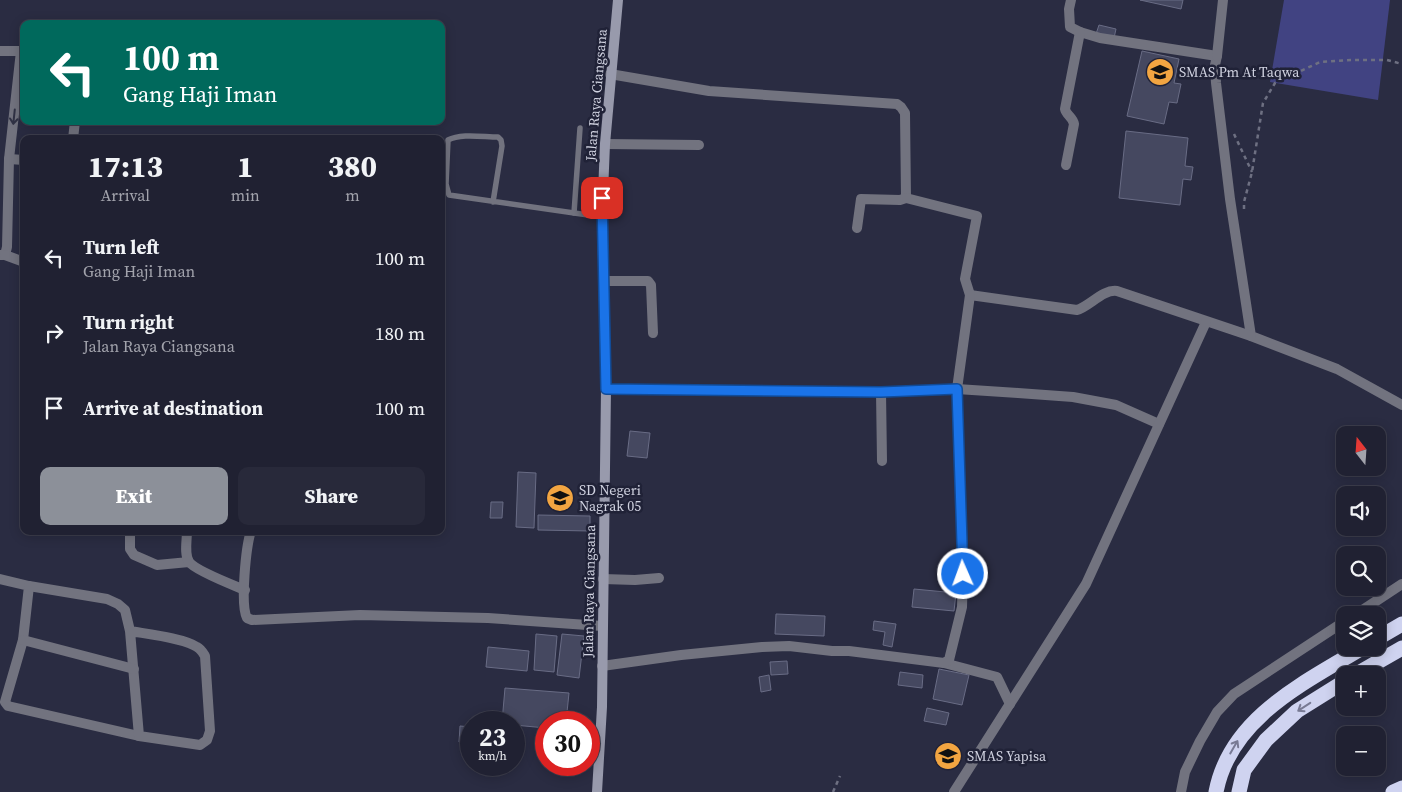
<!DOCTYPE html>
<meta charset="utf-8">
<style>
body{margin:0;font-family:"Source Serif 4",serif;background:#28293a;color:#f1f3f6;height:100vh;display:flex;flex-direction:column;font-size:19px;white-space:nowrap}
*{box-sizing:border-box;margin:0}
p{font-size:16px;color:#a2a3ac}
.icon{flex:none;width:28px;height:28px;fill:none;stroke:currentColor;stroke-width:2;stroke-linecap:round;stroke-linejoin:round}
.map{position:relative;flex:1;overflow:hidden}
.side{position:absolute;left:20px;top:135px;width:425px;height:400px;display:flex;flex-direction:column;background:#202132;border-radius:10px;box-shadow:0 2px 12px #0003,0 0 0 1px #3d3e4d}
.side>*{flex:none}
.guide{position:absolute;left:20px;top:20px;width:425px;height:105px;border-radius:10px;box-shadow:0 2px 12px #0003,0 0 0 1px #3d3e4d;background:#00695c;color:#fff;overflow:hidden}
.needle{width:32px;rotate:343deg}
.tools{position:absolute;left:1336px;top:426px;display:grid;gap:10px}
.tools a{display:grid;place-items:center;width:50px;height:50px;border-radius:10px;background:#202132;box-shadow:0 2px 12px #0003,0 0 0 1px #3d3e4d;font-size:25px}
.speed{position:absolute;left:460px;top:711px;display:flex;gap:10px;font-size:25px;font-weight:700;text-align:center}
.speed>*{display:grid;place-content:center;width:65px;height:65px;border-radius:50%;background:#202132;box-shadow:0 2px 12px #0003,0 0 0 1px #3d3e4d;line-height:1}
.speed small{font-size:12px;font-weight:400}
.speed .limit{border:8px solid #d22;background:#fff;color:#111}
.pin{position:absolute;display:grid;place-items:center;width:42px;height:42px;color:#fff;margin:-21px;border-radius:10px;box-shadow:0 2px 8px #0006}
.me{position:absolute;width:55px;margin:-28px;rotate:358deg;stroke-linejoin:round;filter:drop-shadow(0 0 4px #0008)}
.turn{display:flex;align-items:center;gap:18px;height:105px;padding:0 20px;font-size:22px}
.turn .icon{width:65px;height:65px;stroke-width:2.5}
.turn b{display:block;font-size:35px;line-height:42px}
.eta{display:flex;justify-content:space-evenly;align-items:center;height:85px;text-align:center}
.eta b{font-size:30px;font-weight:800;line-height:35px}
.button{display:flex;gap:10px;margin-top:auto;padding:10px 20px}
.button a{flex:1;height:58px;border-radius:10px;background:#8c9099;color:#fff;font-size:20px;font-weight:800;line-height:58px;text-align:center}
.button a+a{background:#28293a;color:#f1f3f6}
ul{padding:0;list-style:none}
li{display:flex;align-items:center;gap:15px;height:75px;padding:0 20px}
li div{flex:1}
li b{display:block;font-size:19px}
li em{font-style:normal}
.map>svg:first-child{display:block}
</style>
<div class="map">
<svg width="1402" height="792" viewBox="0 0 1402 792">
<rect width="100%" height="100%" fill="#2a2c42"/>
<path fill="#414382" d="M1284,0H1390L1378,100L1270,82Z"/>
<g fill="#454860" stroke="#696c85">
<path d="M1140,0H1183L1181,9Z"/>
<path d="M1099,25L1116,29L1114,38L1096,34Z"/>
<path d="M1142,51L1179,59L1174,83L1181,84L1177,103L1169,102L1164,124L1127,116Z"/>
<path d="M1126,131L1188,138L1185,166L1193,167L1191,180L1183,179L1180,205L1119,198Z"/>
<path d="M630,431L650,433L647,458L627,456Z"/>
<path d="M518,472L536,473L534,528L516,527Z"/>
<path d="M491,502H503L502,518H490Z"/>
<path d="M538,515L590,516V531L538,530Z"/>
<path d="M914,589L956,593L954,611L912,607Z"/>
<path d="M776,614L825,616L824,636L775,634Z"/>
<path d="M874,621L896,624L892,647L883,645L885,632L873,630Z"/>
<path d="M536,634L557,636L554,672L534,670Z"/>
<path d="M562,634L584,636L579,678L557,675Z"/>
<path d="M488,647L529,651L527,671L486,667Z"/>
<path d="M787,661L788,674L771,675L770,662Z"/>
<path d="M939,669L969,675L962,705L933,699Z"/>
<path d="M900,672L923,675L922,688L898,685Z"/>
<path d="M769,675L771,690L761,692L759,677Z"/>
<path d="M505,688L569,693L566,722H546V728L514,725V722H502Z"/>
<path d="M927,708L949,713L946,725L924,721Z"/>
<path d="M460,726L471,727V743L459,742Z"/>
<path d="M557,765H572L571,774L556,773Z"/>
</g>
<g fill="none" stroke-linecap="round" stroke-linejoin="round">
<g stroke="#6e7082" stroke-width="2.5" stroke-dasharray="4 4" stroke-linecap="butt">
<path d="M1234,134L1252,172"/>
<path d="M1244,209V202L1252,172L1263,103L1275,83L1320,62L1353,60H1387L1402,64"/>
<path d="M833,792L840,776"/>
</g>
<g stroke="#72737f" stroke-width="5.5">
<path d="M493,202L502,146L501,140L498,137C483,137 461,133 448,140L446,184L449,195L602,217"/>
<path d="M574,213L580,128"/>
</g>
<g stroke="#72737f" stroke-width="10">
<path d="M1071,0L1069,9L1070,27L1080,32L1100,38L1217,56L1215,65L1216,83L1230,199L1251,336L1337,369L1402,405"/>
<path d="M0,51H24"/>
<path d="M1217,56L1223,0"/>
<path d="M610,74L709,91L897,104L901,107L905,113L906,198"/>
<path d="M73,139L75,121"/>
<path d="M605,144L699,145"/>
<path d="M9,159L24,160"/>
<path d="M1066,165L1074,124C1073,117 1066,115 1065,109L1080,32"/>
<path d="M0,255H5L7,247L9,159L21,51"/>
<path d="M5,255L24,262"/>
<path d="M603,281H648L651,285L653,333"/>
<path d="M970,295L1077,310C1090,306 1103,289 1117,291L1251,336"/>
<path d="M606,389L881,392L957,389L1018,393L1073,397L1116,405L1159,424"/>
<path d="M881,392L882,461"/>
<path d="M130,531V549L134,555L157,565L189,562"/>
<path d="M187,531C187,540 184,554 189,562C196,571 233,585 245,590"/>
<path d="M251,531C246,546 240,605 247,618L252,620L360,615L488,618L602,626"/>
<path d="M0,579L29,586L23,640L5,702L8,706L139,736"/>
<path d="M603,579L635,580L659,578"/>
<path d="M29,586L107,599L118,604L125,610L130,631L139,736L200,745L207,740L210,731L205,656C203,653 201,649 197,647C184,638 147,634 130,631"/>
<path d="M1355,615L1402,584"/>
<path d="M23,640L134,669"/>
<path d="M944,663L997,677L1010,704"/>
<path d="M602,666L681,655L762,647L789,646L832,651H849L944,663L949,660L962,607L963,574L957,389L970,295L965,279L977,216L906,198L900,200L861,199L857,228"/>
<path d="M954,792L1086,584L1206,322"/>
<path d="M1181,792L1185,772L1200,741L1217,712L1234,694L1345,621"/>
</g>
<path stroke="#989aac" stroke-width="10" d="M597,792L602,707L606,389L602,217L605,144L618,0"/>
<g stroke="#cfd3f0" stroke-width="15">
<path d="M1378,638L1402,624"/>
<path d="M1355,675L1402,648"/>
<path d="M1216,792C1230,718 1304,683 1362,648"/>
<path d="M1239,792L1244,770L1266,740L1297,711L1345,681"/>
<path d="M1393,792L1402,788"/>
</g>
</g>
<defs><path id="oneway-shaft" d="M-6 0H5M1.5-3L5.5 0L1.5 3" fill="none" stroke-width="1.6" stroke-linecap="round" stroke-linejoin="round" transform="scale(1.25)"/></defs>
<use stroke="#303245" href="#oneway-shaft" transform="translate(14 117) rotate(96)"/>
<g stroke="#787a94">
<use href="#oneway-shaft" transform="translate(1304 707) rotate(147)"/>
<use href="#oneway-shaft" transform="translate(1234 747) rotate(-60)"/>
</g>
<g fill="none" stroke-linecap="round" stroke-linejoin="round">
<g stroke="#114b97" stroke-width="12">
<path id="route" d="M602,198L606,389L881,392L957,389L963,574"/>
</g>
<use href="#route" stroke="#1a73e8" stroke-width="9"/>
</g>
<defs>
<g id="school-disc" transform="scale(1.4375)"><circle r="9.5" fill="#f2a541" stroke="#202237"/><path d="M0-5L7-2L0 1L-7-2ZM-4 1L0 2.5L4 1V4Q0 6-4 4Z" fill="#111"/></g>
</defs>
<g fill-rule="evenodd">
<use href="#school-disc" x="1160" y="72"/>
<use href="#school-disc" x="560" y="498"/>
<use href="#school-disc" x="948" y="756"/>
</g>
<g text-anchor="middle" stroke-width="5" stroke-linejoin="round" paint-order="stroke">
<g font-size="14" fill="#d0d2e0" stroke="#202237" text-anchor="start">
<text x="1179" y="77">SMAS Pm At Taqwa</text>
<text x="579" y="495">SD Negeri<tspan x="579" dy="16">Nagrak 05</tspan></text>
<text x="967" y="761">SMAS Yapisa</text>
</g>
<g font-size="14" fill="#d0d2e0" stroke="#202237">
<text transform="translate(596 95) rotate(-85)" y="5">Jalan Raya Ciangsana</text>
<text transform="translate(589 591) rotate(-89)" y="5">Jalan Raya Ciangsana</text>
</g>
</g>
</svg>
<div class="tools">
<a><svg class="needle" viewBox="-14 -14 28 28"><path d="M0-13l5 13h-10z" fill="#e53935"/><path d="M0 13l5-13h-10z" fill="#a2a3ac"/></svg></a>
<a><svg class="icon" aria-label="sound" viewBox="0 0 24 24"><path d="M4 9h4l5-4v14l-5-4H4zM17 9q2 3 0 6"/></svg></a>
<a><svg class="icon" aria-label="search" viewBox="0 0 24 24"><circle cx="10" cy="10" r="6"/><path d="M15 15l6 6"/></svg></a>
<a><svg class="icon" aria-label="layers" viewBox="0 0 24 24"><path d="M12 4l9 5-9 5-9-5zM3 14l9 5 9-5"/></svg></a>
<a>+</a>
<a>−</a>
</div>
<div class="speed"><div>23<small>km/h</small></div><div class="limit">30</div></div>
<div class="pin" style="left:602px;top:198px;background:#d93025"><svg class="icon" aria-label="arrive" viewBox="0 0 24 24"><path d="M6 21V4h12l-3 4 3 4H6"/></svg></div>
<svg class="me" style="left:963px;top:574px" viewBox="-20 -20 40 40"><circle r="17" fill="#1a73e8" stroke="#fff" stroke-width="3"/><path d="M0-11L8 9 0 5-8 9z" fill="#fff"/></svg>
<div class="guide">
<div class="turn"><svg class="icon" aria-label="left" viewBox="0 0 24 24"><path d="M17 20v-9H6M10 6l-5 5 5 5"/></svg><div><b>100 m</b>Gang Haji Iman</div></div>
</div>
<section class="side">
<div class="eta">
<div><b>17:13</b><p>Arrival</p></div>
<div><b>1</b><p>min</p></div>
<div><b>380</b><p>m</p></div>
</div>
<ul>
<li><svg class="icon" aria-label="left" viewBox="0 0 24 24"><path d="M17 20v-9H6M10 6l-5 5 5 5"/></svg><div><b>Turn left</b><p>Gang Haji Iman</p></div><em>100 m</em></li>
<li><svg class="icon" aria-label="right" viewBox="0 0 24 24"><path d="M7 20v-9h11M14 6l5 5-5 5"/></svg><div><b>Turn right</b><p>Jalan Raya Ciangsana</p></div><em>180 m</em></li>
<li><svg class="icon" aria-label="arrive" viewBox="0 0 24 24"><path d="M6 21V4h12l-3 4 3 4H6"/></svg><div><b>Arrive at destination</b></div><em>100 m</em></li>
</ul>
<div class="button"><a>Exit</a><a>Share</a></div>
</section>
</div>
